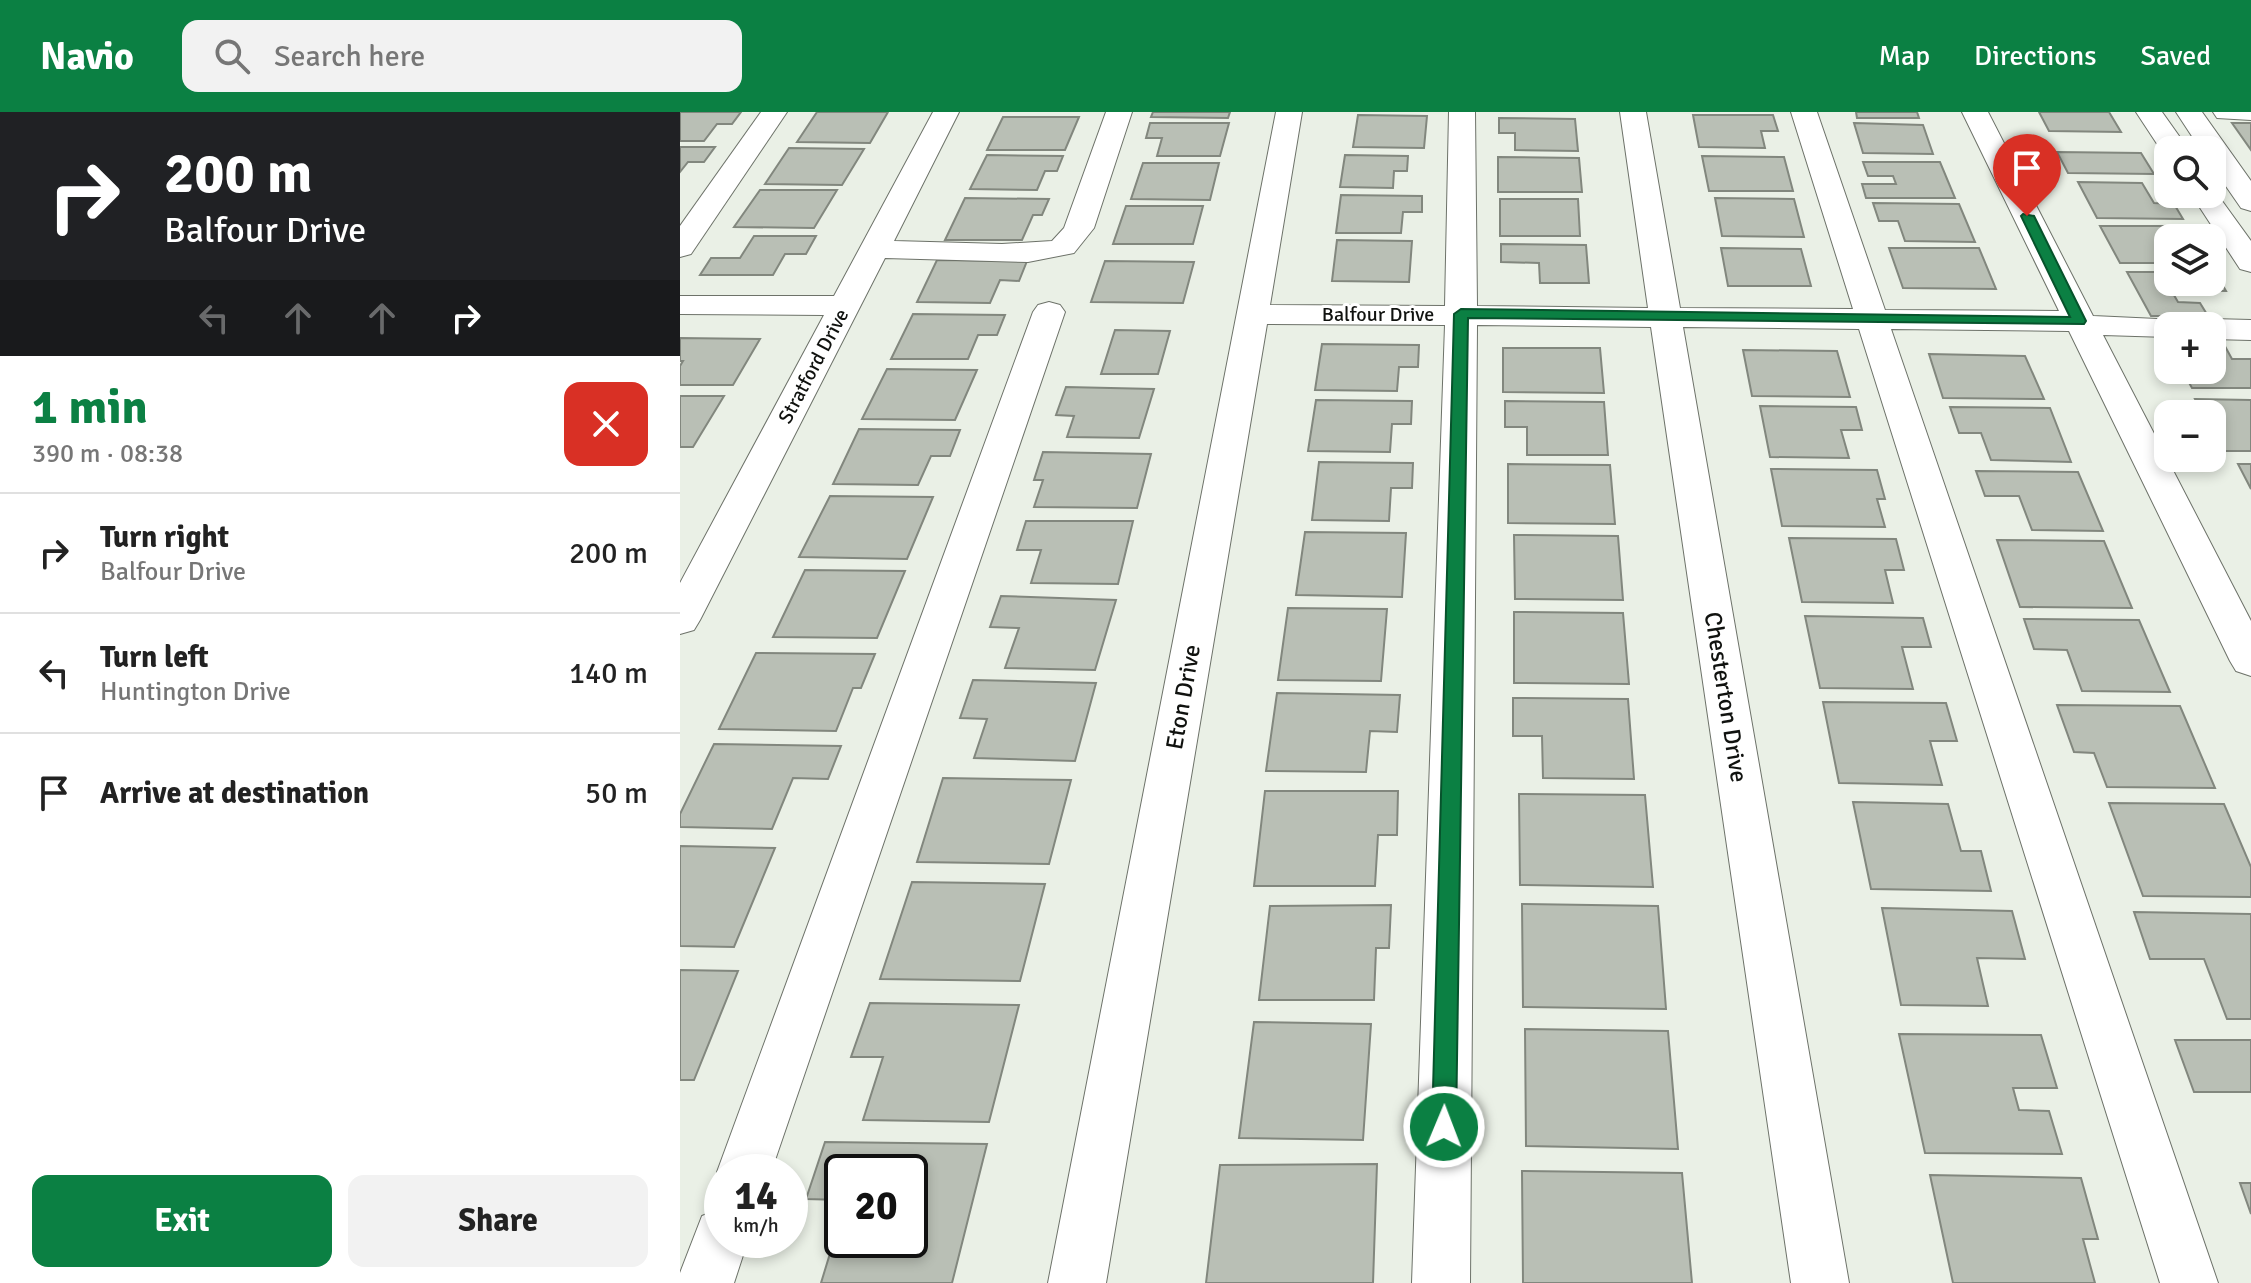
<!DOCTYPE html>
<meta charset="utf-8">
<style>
body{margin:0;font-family:Signika,sans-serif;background:#f2f2f2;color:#222;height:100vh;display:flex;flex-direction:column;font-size:30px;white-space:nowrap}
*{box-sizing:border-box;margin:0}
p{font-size:26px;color:#767676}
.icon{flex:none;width:44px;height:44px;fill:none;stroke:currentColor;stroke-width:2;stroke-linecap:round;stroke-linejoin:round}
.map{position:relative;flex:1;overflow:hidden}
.details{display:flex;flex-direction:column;background:#fff;width:680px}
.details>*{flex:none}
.top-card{background:#202124;color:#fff;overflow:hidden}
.fabs{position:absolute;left:1474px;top:24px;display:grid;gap:16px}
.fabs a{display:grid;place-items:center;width:72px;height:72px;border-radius:16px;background:#fff;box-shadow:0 4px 12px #0003;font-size:40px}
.speed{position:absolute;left:24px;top:1042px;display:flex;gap:16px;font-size:40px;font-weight:700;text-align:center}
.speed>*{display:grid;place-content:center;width:104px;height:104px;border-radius:50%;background:#fff;box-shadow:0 4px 12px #0003;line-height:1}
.speed small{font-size:20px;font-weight:400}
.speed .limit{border:4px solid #111;border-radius:12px;background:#fff;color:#111}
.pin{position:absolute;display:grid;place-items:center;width:68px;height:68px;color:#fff;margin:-82px -34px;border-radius:50% 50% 50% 0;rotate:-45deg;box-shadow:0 0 8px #0007}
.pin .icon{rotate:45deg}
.me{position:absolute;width:88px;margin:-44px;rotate:1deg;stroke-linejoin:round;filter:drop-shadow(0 0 6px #0008)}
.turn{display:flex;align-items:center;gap:28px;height:168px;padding:0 32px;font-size:36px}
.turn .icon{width:104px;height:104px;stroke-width:2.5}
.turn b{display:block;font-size:56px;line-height:68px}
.lanes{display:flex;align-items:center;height:76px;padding:0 32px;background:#0003;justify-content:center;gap:40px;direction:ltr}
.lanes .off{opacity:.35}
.round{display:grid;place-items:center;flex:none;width:84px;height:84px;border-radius:16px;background:#f2f2f2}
.summary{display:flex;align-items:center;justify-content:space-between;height:136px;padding:0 32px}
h1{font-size:48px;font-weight:800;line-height:60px;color:#0b8043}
.action{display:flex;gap:16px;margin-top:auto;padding:16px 32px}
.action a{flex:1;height:92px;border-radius:16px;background:#0b8043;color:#fff;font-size:32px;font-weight:800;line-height:92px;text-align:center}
.action a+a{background:#f2f2f2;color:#222}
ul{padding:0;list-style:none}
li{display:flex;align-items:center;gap:24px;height:120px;padding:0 32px;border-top:2px solid #e0e0e0}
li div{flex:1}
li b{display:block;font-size:30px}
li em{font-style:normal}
header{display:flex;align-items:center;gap:48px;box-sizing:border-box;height:112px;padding:0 40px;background:#0b8043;color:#fff}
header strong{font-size:38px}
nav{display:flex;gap:44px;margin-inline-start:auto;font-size:28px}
.search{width:560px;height:72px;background:#f2f2f2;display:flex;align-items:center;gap:20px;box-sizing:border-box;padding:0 28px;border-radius:16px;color:#767676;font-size:30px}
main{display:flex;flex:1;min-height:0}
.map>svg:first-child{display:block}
</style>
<header>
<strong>Navio</strong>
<div class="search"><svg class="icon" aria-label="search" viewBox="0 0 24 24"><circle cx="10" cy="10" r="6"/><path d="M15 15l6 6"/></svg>Search here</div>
<nav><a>Map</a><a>Directions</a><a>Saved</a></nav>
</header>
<main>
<section class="details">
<div class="top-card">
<div class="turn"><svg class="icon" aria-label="right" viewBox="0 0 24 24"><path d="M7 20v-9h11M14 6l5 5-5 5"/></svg><div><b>200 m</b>Balfour Drive</div></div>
<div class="lanes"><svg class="icon off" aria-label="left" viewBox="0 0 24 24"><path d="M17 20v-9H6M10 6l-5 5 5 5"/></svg><svg class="icon off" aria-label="ahead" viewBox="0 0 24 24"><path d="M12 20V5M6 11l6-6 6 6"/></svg><svg class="icon off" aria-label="ahead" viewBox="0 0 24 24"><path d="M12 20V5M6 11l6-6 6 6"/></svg><svg class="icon" aria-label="right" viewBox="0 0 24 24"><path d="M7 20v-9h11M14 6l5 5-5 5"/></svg></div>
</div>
<div class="summary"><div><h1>1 min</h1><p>390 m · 08:38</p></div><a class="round" style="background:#d93025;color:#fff"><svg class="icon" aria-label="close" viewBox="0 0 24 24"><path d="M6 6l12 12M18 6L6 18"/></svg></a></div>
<ul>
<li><svg class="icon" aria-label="right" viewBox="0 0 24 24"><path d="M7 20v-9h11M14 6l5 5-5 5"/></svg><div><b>Turn right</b><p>Balfour Drive</p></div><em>200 m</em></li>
<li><svg class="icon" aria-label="left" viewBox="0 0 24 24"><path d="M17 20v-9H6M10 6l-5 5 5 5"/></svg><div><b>Turn left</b><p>Huntington Drive</p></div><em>140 m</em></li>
<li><svg class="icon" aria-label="arrive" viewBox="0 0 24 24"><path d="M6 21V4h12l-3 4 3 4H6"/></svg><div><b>Arrive at destination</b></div><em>50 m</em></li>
</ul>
<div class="action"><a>Exit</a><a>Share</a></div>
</section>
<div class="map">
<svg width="1571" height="1171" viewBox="0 0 1571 1171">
<rect width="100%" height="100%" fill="#eaf0e6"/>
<g fill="#b9bfb5" stroke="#82877e" stroke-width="2">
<path d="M0,0H61L52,12H37L24,29H0Z"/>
<path d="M137,0H208L190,31L117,30Z"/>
<path d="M473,0H550L548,6L471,5Z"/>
<path d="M1176,0H1237L1239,6H1177Z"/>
<path d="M1359,0H1429L1441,20L1369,19Z"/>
<path d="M678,3L747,4L744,36L673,35Z"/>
<path d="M1013,3H1093L1098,19H1081L1085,36L1019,35Z"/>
<path d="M323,5H399L385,38H307Z"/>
<path d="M819,6L895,7L898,39L835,38V21H819Z"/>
<path d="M470,11H549L540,44H477L482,26H466Z"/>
<path d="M1174,11L1243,13L1253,42L1183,41Z"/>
<path d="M1552,11H1571V38Z"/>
<path d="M0,35H35L24,50H8L0,60Z"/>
<path d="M109,36L184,37L162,73L85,72Z"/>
<path d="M1377,40L1461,41L1474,62L1388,61Z"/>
<path d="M307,43L383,44L377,59H365L357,78L290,77Z"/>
<path d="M665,43L728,44L727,59H714L713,76L660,75Z"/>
<path d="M1022,44L1104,45L1113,79H1029Z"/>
<path d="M818,45L899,46L902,80H818Z"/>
<path d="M1183,50H1260L1275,86H1186L1182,72H1216L1213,64H1188Z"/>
<path d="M463,51H539L530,88L451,87Z"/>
<path d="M1398,70L1462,71L1474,91L1494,92L1503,107L1417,106Z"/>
<path d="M80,78H157L134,116L54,115Z"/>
<path d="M661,83L742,84V100H723L721,121H656Z"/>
<path d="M285,86L369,87L362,103H353L342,128H265Z"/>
<path d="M1035,86L1114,87L1124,125L1042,124Z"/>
<path d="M820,87H898L900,124H820Z"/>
<path d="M1193,91L1279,92L1295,130L1225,129L1218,109H1199Z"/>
<path d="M446,94H523L513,132H433Z"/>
<path d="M1420,114H1502L1509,126H1488V151H1440Z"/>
<path d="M74,124H136L126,142H105L93,163H20L31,146H60Z"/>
<path d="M657,128L732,129L729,170L652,169Z"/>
<path d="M821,132L906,133L909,171H860L859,151L821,150Z"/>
<path d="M1041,136L1121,137L1131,174H1048Z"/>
<path d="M1209,136H1299L1316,177L1223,176Z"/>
<path d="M257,148L347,149L339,169L320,168L310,191L237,190Z"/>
<path d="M425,149L514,150L503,191L411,190Z"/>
<path d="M1447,160H1488V170H1532V160H1535L1546,179L1491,178L1498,190L1520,191L1528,204H1471Z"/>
<path d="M233,202L325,203L317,223H298L288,247H211Z"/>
<path d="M435,218L490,219L478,262H421Z"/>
<path d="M0,226L80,227L53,273H0V254L3,249H0Z"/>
<path d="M1532,227H1541L1552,247H1571V276H1512L1502,258H1532Z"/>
<path d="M642,232L739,233L738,255H719L717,279L635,278Z"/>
<path d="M823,236H920L924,281L823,280Z"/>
<path d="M1063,238L1157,239L1170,285L1072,284Z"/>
<path d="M1249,242L1345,244L1364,287L1263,286Z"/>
<path d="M207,257L297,258L275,308L182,307Z"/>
<path d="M386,275L474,277L459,326L387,325L394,304L376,303Z"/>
<path d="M0,284H44L13,335H0Z"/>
<path d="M1515,287L1571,288V339H1543L1532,318V302H1523Z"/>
<path d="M636,288L732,289L731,312H712L710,340L628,339Z"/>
<path d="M825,289L924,290L928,343H847V315H825Z"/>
<path d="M1080,294L1176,295L1182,318H1161L1169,346L1090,345Z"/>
<path d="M1270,295L1370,296L1391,350L1311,348L1301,321H1279Z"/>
<path d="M179,317L280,318L270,344H251L238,373L153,372Z"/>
<path d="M363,340L471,342L457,396L354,395L363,368H354Z"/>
<path d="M639,350L733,351L732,376H711L709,409L632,408Z"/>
<path d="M828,352L930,353L935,412L828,411Z"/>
<path d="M1558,352H1571V377Z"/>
<path d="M1091,357L1197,358L1205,387H1197L1205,415L1102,414Z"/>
<path d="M1296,359L1398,360L1423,419L1352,418L1339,384H1305Z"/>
<path d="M150,384L253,385L227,447L119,445Z"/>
<path d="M346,409H453L438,472L351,471L361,438H337Z"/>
<path d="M625,420L726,421L722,485L616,483Z"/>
<path d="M834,423L938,424L943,488L835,487Z"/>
<path d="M1109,426L1216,427L1224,458H1205L1213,491L1122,490Z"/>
<path d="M1317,428L1424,429L1452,496L1340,495Z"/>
<path d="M125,458L225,459L197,526L93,525Z"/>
<path d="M321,484L436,488L415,558L325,556L339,516L310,515Z"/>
<path d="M608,496L707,497L701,569L598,568Z"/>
<path d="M834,500L943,501L949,572L834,571Z"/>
<path d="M1125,504L1243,506L1251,535H1222L1233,577L1140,576Z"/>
<path d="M1344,507L1459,508L1490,580L1402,579L1387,538L1354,537Z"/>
<path d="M76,541L195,542L181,576H173L156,619L39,617Z"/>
<path d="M293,568L416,571L395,649L294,646L307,607L280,606Z"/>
<path d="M597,581L720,583L717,620L690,619L686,660L586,659Z"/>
<path d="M833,586L948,587L954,667L863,666L862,624H833Z"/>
<path d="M1143,590L1266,591L1277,629H1250L1262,673L1159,671Z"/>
<path d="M1377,593L1500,594L1535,676L1427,675L1414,641L1394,640Z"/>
<path d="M34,632L161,634L148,667L113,666L92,717L0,715V702Z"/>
<path d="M263,666L391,668L369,752L237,750Z"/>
<path d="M585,679H718L717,723H698L695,774H574Z"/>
<path d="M839,682L965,683L973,775L840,773Z"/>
<path d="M1173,690L1268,692L1281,739H1301L1311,779L1191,777Z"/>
<path d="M1429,691L1544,692L1571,755V785L1463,784Z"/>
<path d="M0,734L95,736L54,835L0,834Z"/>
<path d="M232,770L365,772L340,869L200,867Z"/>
<path d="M842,792L978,794L986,897L843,895Z"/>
<path d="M711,793L709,836H696L694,888H579L590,794Z"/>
<path d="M1202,796L1332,799L1345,847L1297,846L1308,894L1221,893Z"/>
<path d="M1454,800L1571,802V907H1547L1524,847H1470Z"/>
<path d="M0,858L58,859L14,968H0Z"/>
<path d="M190,891L339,893L309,1010L183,1008L203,945H171Z"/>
<path d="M574,910L691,912L683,1028L559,1026Z"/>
<path d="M845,917L988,919L998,1037L846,1034Z"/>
<path d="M1219,922L1361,923L1377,976H1333L1339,998L1369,999L1382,1042L1245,1041Z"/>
<path d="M1495,928H1571V980H1514Z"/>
<path d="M145,1030L307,1032L272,1171H141L162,1102V1128H230V1060H162V1088L126,1087Z"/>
<path d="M697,1052L693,1171H526L540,1053Z"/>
<path d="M842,1059L1002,1061L1012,1171H843Z"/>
<path d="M1250,1063L1401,1066L1418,1127H1403L1415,1171H1273Z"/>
<path d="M1560,1071H1571V1102Z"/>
</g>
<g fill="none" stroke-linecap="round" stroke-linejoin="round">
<g stroke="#6d7269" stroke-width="2">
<g id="minor">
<path d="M81,0H107L11,142L0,145V114Z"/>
<path d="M253,0H279L214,129L322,132L372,129L384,116L426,0H452L414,116L394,141L348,150L205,146L20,508L14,518L0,522V471L144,203L0,202V184H154Z"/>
<path d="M596,0H622L590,193L765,194L769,0H795L797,194L968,196L940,0H966L1000,196L1173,197L1111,0H1137L1205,198L1379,199L1282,0H1308L1413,204L1499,208L1503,214H1488V225L1423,223L1571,509V564L1556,559L1550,549L1389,219L1211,217L1538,1171H1480L1179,217L1003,215L1169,1171H1111L971,215L797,213L790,1171H732L765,213L587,212L426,1171H368Z"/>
<path d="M1456,0H1482L1509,38H1488V45L1485,44Z"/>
<path d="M1496,0H1522L1571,69V99L1561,96L1532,54V38H1521Z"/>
<path d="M1533,0H1571V8L1537,6Z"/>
<path d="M1532,75L1571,129V160L1560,157L1511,82H1532Z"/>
<path d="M369,190L380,193L385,200L91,1060H42V1072L37,1060L353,200L358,193Z"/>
<path d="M1532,207L1571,208V228L1532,227V214H1518Z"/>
<path d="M42,1096V1128H68L54,1171H0V1161L22,1104Z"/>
</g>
</g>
<use href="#minor" fill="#fff" fill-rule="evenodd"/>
</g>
<path fill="#0b8043" stroke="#07532c" stroke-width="2" d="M1343,102L1354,104L1406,209L1404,212L788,206L776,1015L772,1022L764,1025L756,1022L752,1015L774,202L781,197L1390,205L1341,104Z"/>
<g text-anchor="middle" stroke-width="6" stroke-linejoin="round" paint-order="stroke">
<g font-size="20" fill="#10120f" stroke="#fff">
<text x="698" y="209">Balfour Drive</text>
<text transform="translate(133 254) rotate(-62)" y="7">Stratford Drive</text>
</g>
<g font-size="24" fill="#10120f" stroke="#fff">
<text transform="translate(503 585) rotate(-80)" y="8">Eton Drive</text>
<text transform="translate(1046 585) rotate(81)" y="8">Chesterton Drive</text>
</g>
</g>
</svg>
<div class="fabs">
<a><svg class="icon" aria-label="search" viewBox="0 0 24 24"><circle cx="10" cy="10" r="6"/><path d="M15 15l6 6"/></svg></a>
<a><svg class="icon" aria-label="layers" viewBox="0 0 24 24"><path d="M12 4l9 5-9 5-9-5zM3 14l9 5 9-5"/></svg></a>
<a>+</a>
<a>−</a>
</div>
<div class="speed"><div>14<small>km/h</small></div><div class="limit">20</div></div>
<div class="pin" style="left:1347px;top:104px;background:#d93025"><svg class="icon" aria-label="arrive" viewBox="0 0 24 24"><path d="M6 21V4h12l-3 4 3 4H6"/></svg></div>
<svg class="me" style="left:764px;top:1015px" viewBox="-20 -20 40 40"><circle r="17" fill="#0b8043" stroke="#fff" stroke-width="3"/><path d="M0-11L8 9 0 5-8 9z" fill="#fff"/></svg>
</div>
</main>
